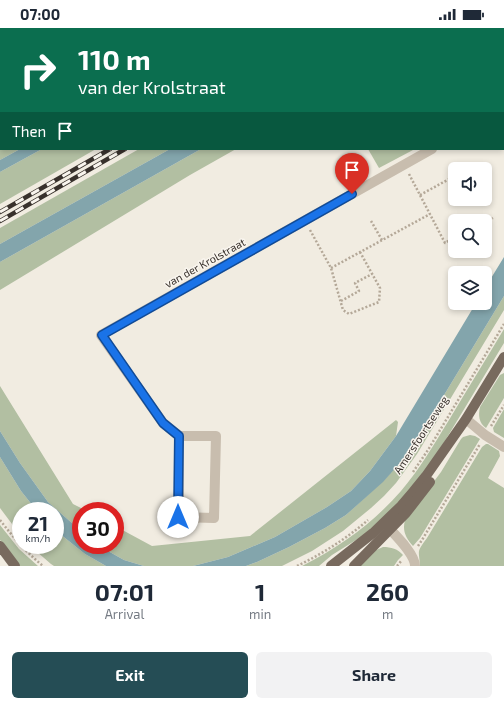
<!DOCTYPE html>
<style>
body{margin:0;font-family:"Exo 2",sans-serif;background:#f2f2f3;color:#1f2937;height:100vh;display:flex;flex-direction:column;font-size:15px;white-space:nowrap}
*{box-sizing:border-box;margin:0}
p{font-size:13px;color:#747a83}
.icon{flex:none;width:22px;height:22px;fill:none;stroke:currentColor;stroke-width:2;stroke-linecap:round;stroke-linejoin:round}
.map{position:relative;height:538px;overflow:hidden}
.panel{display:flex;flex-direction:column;background:#fff;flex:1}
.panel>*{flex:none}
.guide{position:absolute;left:0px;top:0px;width:504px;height:122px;box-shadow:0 2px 6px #0003;background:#0b6e4f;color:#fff;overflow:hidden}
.buttons{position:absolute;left:448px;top:134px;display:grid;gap:8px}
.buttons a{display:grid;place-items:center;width:44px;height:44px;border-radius:6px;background:#fff;box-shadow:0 2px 6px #0003;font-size:20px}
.speed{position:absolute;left:12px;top:474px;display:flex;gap:8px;font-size:20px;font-weight:700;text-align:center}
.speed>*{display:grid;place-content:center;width:52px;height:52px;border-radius:50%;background:#fff;box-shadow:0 2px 6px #0003;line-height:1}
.speed small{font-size:10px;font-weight:400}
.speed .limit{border:6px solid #d22;background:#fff;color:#111}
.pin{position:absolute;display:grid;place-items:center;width:34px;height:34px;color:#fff;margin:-41px -17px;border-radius:50% 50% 50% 0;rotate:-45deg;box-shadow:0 0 4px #0007}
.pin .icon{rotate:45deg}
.me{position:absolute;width:44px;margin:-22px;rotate:0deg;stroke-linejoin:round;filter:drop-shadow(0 0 3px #0008)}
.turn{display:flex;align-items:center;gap:14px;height:84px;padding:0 12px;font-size:18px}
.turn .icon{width:52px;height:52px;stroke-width:2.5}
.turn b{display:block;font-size:28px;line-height:34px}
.then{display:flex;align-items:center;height:38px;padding:0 12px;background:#0003;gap:8px;font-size:15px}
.eta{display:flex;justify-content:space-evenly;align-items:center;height:68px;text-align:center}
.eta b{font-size:24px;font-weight:700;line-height:28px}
.cta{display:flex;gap:8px;margin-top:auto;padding:8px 12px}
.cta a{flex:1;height:46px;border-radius:6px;background:#254d55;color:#fff;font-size:16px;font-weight:700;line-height:46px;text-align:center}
.cta a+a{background:#f2f2f3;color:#1f2937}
.status{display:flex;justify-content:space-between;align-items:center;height:28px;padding:0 20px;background:#fff;direction:ltr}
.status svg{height:11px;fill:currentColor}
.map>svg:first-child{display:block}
</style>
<div class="status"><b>07:00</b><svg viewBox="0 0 49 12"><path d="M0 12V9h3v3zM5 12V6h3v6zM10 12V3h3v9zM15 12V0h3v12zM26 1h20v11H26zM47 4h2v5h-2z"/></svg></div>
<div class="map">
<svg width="504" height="538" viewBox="0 0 504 538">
<rect width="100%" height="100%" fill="#f1ece1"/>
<g fill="#b2bfa2">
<path d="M0,0H99L100,1H1V121H20L0,132Z"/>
<path d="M42,121H96L0,176V144Z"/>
<path d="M139,121H170L0,216V200Z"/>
<path d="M201,121H236L190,147L0,262V234Z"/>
<path d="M368,121H412L413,122L379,140Z"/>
<path d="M504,268V282L417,426L396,455L384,468L371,480L343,503L312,523L282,538H246L257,534L289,519L325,500L346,487L383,453L400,435L412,420Z"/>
<path d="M504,301V315L431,436L409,465L364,507L332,527L319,538H302C340,519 373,495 401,463C420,441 434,416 449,392C467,362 486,331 504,301Z"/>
<path d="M504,345V370L486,400C479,395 478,388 480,379L500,347Z"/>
<path d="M0,358L73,476L87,483H81V503L48,474L20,435L0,403Z"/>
<path d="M504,381V410L494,404L493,400Z"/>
<path d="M396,392L398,394L396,408L370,443L351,463L327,479L275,509L228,529L193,538H144L124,532L108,523L100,517H115V498L152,518L250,508Z"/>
<path d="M470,407L475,408L480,411L420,510L413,518C406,510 402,503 405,492L441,444L461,411L463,409Z"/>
<path d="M486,416H488L499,423L500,428L488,450L504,460V538H420C419,521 416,525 427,510L482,419Z"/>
<path d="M0,429L21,463L37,483H21V508L0,480Z"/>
<path d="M0,497L19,521L38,538H20L0,512Z"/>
<path d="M55,502L85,526L106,538H54L51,536L29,517H55Z"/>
<path d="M383,519C391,519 398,521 403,527L398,532L394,538H360L374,523Z"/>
</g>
<g fill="#83a5ac">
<path d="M20,121H42L0,144V132Z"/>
<path d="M170,121H201L0,234V216Z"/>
<path d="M504,229V268L412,420L400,435L383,454L346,487L325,500L289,519L257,534L246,538H193L228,529L275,509L327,479L351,463L370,443L396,408L476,275H485V260Z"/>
<path d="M0,403L20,435L48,474L81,503V517H100L108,523L124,532L144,538H106L85,526L55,502V483H37L21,463L0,429Z"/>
</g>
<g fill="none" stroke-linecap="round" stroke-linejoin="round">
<g stroke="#b4a898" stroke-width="2.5" stroke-dasharray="2 2" stroke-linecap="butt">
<path d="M503,39L504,40"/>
<path d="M503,53L504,52"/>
<path d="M503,107H504"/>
<path d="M409,146L445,215L455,209"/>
<path d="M420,167L451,150H455"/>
<path d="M371,193L382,212"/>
<path d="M485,194L493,190"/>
<path d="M310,202L331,240L343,282L349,286L379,274L380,260L360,224"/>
<path d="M331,240L430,186"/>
<path d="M341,273L359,263L355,255L372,246"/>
<path d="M491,398L504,377"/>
<path d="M413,444L428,422L504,296"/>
<path d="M0,492C13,509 26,524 43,538"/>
<path d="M418,518L422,512L480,416"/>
<path d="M297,538C322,526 346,511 368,492"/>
<path d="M397,538L402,532"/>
</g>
<g stroke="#c8bdae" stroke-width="10">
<path d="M503,91H504"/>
<path d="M466,391L485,407L504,419"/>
<path d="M179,408V489L214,490L216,408H179L163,395L101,307L432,121"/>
<path d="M384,495C393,505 415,525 415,538"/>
</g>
<g stroke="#786a5e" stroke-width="10">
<path d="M0,518L15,538"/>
<path d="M331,538L373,505L401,478L413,464L426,448L466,391L504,329"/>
<path d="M354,538L406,485L430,454"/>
</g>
<g stroke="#38312c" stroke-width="4.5">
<g id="rail">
<path d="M328,1L330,0"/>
<path d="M344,1L346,0"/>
<path d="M0,184L110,121"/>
<path d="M0,193L125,121"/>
</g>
</g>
<use href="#rail" stroke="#f9f5ee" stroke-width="3" stroke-dasharray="9" stroke-linecap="butt"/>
</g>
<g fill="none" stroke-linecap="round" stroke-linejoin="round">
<g stroke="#114b97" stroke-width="10">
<path id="route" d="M178,489L179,408L163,395L102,307L352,166"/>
</g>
<use href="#route" stroke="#1a73e8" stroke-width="7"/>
</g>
<g text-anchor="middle" stroke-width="3" stroke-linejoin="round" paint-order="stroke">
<g font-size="11" fill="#38312c" stroke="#f9f5ee">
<text transform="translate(205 235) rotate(-29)" y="4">van der Krolstraat</text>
<text transform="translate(421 407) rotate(-57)" y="4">Amersfoortseweg</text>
</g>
</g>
</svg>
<div class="buttons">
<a><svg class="icon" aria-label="sound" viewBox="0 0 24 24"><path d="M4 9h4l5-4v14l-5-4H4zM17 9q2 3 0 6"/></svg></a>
<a><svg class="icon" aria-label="search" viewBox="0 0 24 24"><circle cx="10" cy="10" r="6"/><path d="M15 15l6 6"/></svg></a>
<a><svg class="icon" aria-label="layers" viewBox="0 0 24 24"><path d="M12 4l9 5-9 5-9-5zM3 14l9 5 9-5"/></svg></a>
</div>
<div class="speed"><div>21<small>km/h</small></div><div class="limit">30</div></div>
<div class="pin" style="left:352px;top:166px;background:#d93025"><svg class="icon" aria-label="arrive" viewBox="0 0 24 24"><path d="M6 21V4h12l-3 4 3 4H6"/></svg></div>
<svg class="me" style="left:178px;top:489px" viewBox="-20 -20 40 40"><circle r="19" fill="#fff"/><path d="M0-13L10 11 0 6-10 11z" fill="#1a73e8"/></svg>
<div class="guide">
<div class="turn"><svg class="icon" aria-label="right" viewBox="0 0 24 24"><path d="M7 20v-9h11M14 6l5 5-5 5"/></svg><div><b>110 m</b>van der Krolstraat</div></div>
<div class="then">Then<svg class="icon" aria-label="arrive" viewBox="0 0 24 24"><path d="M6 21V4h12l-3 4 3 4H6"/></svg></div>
</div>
</div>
<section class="panel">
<div class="eta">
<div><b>07:01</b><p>Arrival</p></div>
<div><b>1</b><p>min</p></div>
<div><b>260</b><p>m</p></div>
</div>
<div class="cta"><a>Exit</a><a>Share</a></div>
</section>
